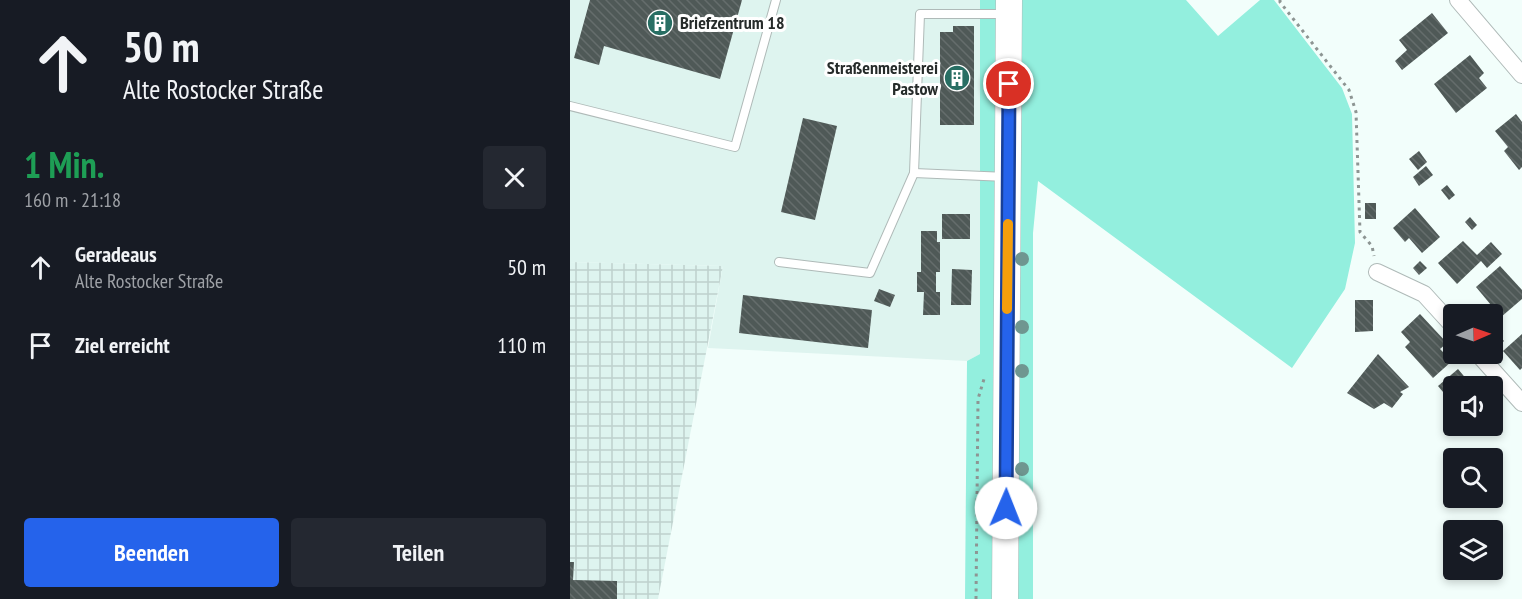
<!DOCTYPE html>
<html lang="de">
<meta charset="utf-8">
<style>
body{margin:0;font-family:"PT Sans Narrow",sans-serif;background:#242831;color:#f1f3f6;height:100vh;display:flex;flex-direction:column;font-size:22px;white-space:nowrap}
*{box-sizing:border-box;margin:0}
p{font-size:20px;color:#9ea1a6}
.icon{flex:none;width:33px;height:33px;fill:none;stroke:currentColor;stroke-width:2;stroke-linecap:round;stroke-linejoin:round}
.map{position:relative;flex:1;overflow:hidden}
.drawer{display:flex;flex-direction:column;background:#171b24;width:570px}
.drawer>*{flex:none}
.banner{background:#171b24;color:#f1f3f6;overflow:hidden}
.needle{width:39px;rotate:88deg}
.controls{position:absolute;left:873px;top:304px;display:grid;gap:12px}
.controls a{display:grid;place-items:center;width:60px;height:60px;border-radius:6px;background:#171b24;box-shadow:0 3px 9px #0003;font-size:30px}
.pin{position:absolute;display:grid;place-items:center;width:51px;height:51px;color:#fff;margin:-26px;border:3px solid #fff;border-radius:50%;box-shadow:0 2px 6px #0007}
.me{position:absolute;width:66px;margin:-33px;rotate:1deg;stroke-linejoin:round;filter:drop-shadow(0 0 4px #0008)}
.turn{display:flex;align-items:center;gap:21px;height:126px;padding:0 24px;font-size:27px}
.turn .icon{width:78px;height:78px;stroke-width:2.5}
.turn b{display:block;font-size:42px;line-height:51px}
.round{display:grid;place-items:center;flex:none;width:63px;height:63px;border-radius:6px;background:#242831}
.head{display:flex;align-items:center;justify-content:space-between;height:102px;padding:0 24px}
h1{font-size:36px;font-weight:700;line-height:45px;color:#1e9e55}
.action{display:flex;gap:12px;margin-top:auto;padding:12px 24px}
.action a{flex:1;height:69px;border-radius:6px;background:#2563eb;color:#fff;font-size:24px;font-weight:700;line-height:69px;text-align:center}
.action a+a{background:#242831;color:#f1f3f6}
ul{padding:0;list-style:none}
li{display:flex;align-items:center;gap:18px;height:78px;padding:0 24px}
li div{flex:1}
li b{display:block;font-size:22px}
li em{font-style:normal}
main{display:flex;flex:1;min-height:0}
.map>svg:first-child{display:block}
</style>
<main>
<section class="drawer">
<div class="banner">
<div class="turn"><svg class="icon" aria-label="ahead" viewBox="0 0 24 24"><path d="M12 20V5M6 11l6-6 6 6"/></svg><div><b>50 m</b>Alte Rostocker Straße</div></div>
</div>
<div class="head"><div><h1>1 Min.</h1><p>160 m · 21:18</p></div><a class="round"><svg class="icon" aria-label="close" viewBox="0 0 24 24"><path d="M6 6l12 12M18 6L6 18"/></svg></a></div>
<ul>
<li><svg class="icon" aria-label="ahead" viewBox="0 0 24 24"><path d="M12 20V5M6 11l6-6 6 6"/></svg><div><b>Geradeaus</b><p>Alte Rostocker Straße</p></div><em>50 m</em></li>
<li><svg class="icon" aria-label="arrive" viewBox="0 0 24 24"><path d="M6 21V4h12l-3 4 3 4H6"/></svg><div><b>Ziel erreicht</b></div><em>110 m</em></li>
</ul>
<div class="action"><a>Beenden</a><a>Teilen</a></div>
</section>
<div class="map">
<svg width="952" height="599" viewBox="0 0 952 599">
<defs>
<pattern id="industrial-grid" width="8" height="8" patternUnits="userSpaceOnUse" patternTransform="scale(1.5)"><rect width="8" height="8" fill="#def4ef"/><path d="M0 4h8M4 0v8" fill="none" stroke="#bed1cd"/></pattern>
<pattern id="building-back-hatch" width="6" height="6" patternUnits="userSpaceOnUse" patternTransform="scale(1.5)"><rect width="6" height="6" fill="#4f5957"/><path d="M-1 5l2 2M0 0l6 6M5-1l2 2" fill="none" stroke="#656d6c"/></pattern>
</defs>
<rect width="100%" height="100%" fill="#f2fefb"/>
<path fill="#def4ef" d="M0,0H410V354L397,361L138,348L153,266L0,262Z"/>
<path fill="url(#industrial-grid)" d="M0,262L153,266L88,599H0Z"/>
<path fill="#93efde" d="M410,0H616L648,36L690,0H704L772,88L782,114L785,243L775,289L722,368L468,181L463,233V599H395L397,361L410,354Z"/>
<g fill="url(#building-back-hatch)">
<path d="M20,0H172L150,79L34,46L29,65L4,58Z"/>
<path d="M862,13L878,33L832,70L825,61L837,50L829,40Z"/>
<path d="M383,26H404V125H370V32H383Z"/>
<path d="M900,55L914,73L909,78L917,88L886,113L864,84Z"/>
<path d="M946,114L952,122V167L949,170L934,151L938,147L925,131Z"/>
<path d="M233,118L267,126L245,220L211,212Z"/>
<path d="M849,151L857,162L848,170L839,159Z"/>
<path d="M856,166L863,175L849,186L843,177Z"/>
<path d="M877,185L885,195L879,200L871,190Z"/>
<rect x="795" y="203" width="11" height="16"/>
<path d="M845,208L870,237L852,253L839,238L835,242L823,228Z"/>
<rect x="372" y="214" width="28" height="25"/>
<path d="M900,217L907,225L902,230L895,222Z"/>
<path d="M351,231H367V242H370V272H366V292H370V315H353L354,292H347V272H351Z"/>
<path d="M893,241L907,255L921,242L932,254L917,268L911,261L887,284L868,263Z"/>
<path d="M850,261L857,268L849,275L843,268Z"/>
<path d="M930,266L952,290V299L931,317L906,287Z"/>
<path d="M382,269L402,270L401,305H381Z"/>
<path d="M309,289L325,295L320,307L304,301Z"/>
<path d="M173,295L302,310L298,348L169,333Z"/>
<path d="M785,300H803V331L785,332Z"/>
<path d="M850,314L877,343L870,349L882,361L863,378L835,347L840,342L831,332Z"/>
<path d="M925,331L934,341L922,352V334Z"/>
<path d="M952,334V368L950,370L933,351Z"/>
<path d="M808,354L839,387L830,392L833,394L822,408L814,403L804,409L777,393Z"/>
<path d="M888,369L903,387H884V405L868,386Z"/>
<path d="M0,562H4L3,580L47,581V599H0Z"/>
</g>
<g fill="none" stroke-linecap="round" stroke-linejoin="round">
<g stroke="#afbab8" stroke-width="10">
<g id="service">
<path d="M0,106L165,147L206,0"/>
<path d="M344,173L437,177"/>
<path d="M209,262L300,273L344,173L350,14H435"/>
</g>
</g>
<g stroke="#afbab8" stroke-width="18">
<g id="minor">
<path d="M888,0L952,75"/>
<path d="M807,272L854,294L884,327"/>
<path d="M908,354L952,403"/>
</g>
</g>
<g stroke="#afbab8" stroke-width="27">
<path id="primary" d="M435,599L439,0"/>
</g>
<g stroke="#8d9593" stroke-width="3" stroke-dasharray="3 4.5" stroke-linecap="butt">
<path d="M710,0V2L779,90L786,112L790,232L802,246L804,256"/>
<path d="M406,599L408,399L414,379"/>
</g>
<use href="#service" stroke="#fff" stroke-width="8"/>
<use href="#minor" stroke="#fff" stroke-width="16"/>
<use href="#primary" stroke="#fff" stroke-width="26"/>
</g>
<g fill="#6f9690">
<circle cx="452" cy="259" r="7"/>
<circle cx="452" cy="327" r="7"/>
<circle cx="452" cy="371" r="7"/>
<circle cx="452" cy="469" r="7"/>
</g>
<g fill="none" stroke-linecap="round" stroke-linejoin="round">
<g stroke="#184099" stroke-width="15">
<path id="route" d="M436,508L439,84"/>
</g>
<use href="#route" stroke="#2563eb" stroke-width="10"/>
<path stroke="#f59e0b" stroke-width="10" d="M437,309L438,224"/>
</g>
<defs>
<g id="building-disc" transform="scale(1.35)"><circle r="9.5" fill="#286e63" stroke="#fff"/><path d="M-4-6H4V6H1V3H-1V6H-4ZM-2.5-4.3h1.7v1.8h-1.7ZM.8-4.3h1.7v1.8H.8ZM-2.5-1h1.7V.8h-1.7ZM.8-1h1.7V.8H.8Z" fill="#fff"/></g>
</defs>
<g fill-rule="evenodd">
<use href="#building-disc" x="90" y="23"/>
<use href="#building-disc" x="387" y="78"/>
</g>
<g text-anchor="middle" stroke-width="6" stroke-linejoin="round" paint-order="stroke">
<g font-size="18" font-weight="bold" fill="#262b2a" stroke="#fff" text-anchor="start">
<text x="110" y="29">Briefzentrum 18</text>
<text x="368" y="74" text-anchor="end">Straßenmeisterei<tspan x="368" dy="21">Pastow</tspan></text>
</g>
</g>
</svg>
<div class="controls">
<a><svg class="needle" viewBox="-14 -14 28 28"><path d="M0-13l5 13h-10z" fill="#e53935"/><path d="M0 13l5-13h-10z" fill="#9ea1a6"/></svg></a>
<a><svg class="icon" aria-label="sound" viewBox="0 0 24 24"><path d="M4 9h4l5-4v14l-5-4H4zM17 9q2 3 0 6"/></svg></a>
<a><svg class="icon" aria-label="search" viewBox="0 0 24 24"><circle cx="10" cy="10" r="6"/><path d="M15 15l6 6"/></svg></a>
<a><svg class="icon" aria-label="layers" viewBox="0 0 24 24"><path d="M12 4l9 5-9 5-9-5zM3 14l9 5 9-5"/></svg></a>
</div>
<div class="pin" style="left:439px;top:84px;background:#d93025"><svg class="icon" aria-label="arrive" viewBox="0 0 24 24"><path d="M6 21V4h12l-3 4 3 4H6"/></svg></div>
<svg class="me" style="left:436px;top:508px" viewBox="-20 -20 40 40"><circle r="19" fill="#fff"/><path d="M0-13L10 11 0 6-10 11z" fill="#2563eb"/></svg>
</div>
</main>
